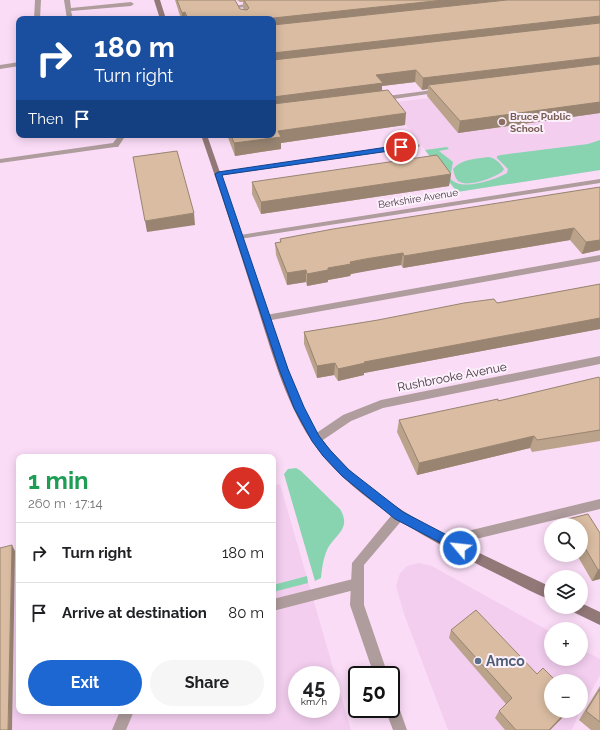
<!DOCTYPE html>
<meta charset="utf-8">
<style>
body{margin:0;font-family:Raleway,sans-serif;background:#f6f6f6;color:#202124;height:100vh;display:flex;flex-direction:column;font-size:15px;white-space:nowrap}
*{box-sizing:border-box;margin:0}
p{font-size:13px;color:#757577}
.icon{flex:none;width:22px;height:22px;fill:none;stroke:currentColor;stroke-width:2;stroke-linecap:round;stroke-linejoin:round}
.map{position:relative;flex:1;overflow:hidden}
.sheet{position:absolute;left:16px;top:454px;width:260px;height:260px;display:flex;flex-direction:column;background:#fff;border-radius:8px;box-shadow:0 2px 10px #0003}
.sheet>*{flex:none}
.top-card{position:absolute;left:16px;top:16px;width:260px;height:122px;border-radius:8px;box-shadow:0 2px 10px #0003;background:#1a4fa0;color:#fff;overflow:hidden}
.tools{position:absolute;left:544px;top:518px;display:grid;gap:8px}
.tools a{display:grid;place-items:center;width:44px;height:44px;border-radius:50%;background:#fff;box-shadow:0 2px 10px #0003;font-size:20px}
.speed{position:absolute;left:288px;top:666px;display:flex;gap:8px;font-size:20px;font-weight:700;text-align:center}
.speed>*{display:grid;place-content:center;width:52px;height:52px;border-radius:50%;background:#fff;box-shadow:0 2px 10px #0003;line-height:1}
.speed small{font-size:10px;font-weight:400}
.speed .limit{border:2px solid #111;border-radius:6px;background:#fff;color:#111}
.pin{position:absolute;display:grid;place-items:center;width:34px;height:34px;color:#fff;margin:-17px;border:2px solid #fff;border-radius:50%;box-shadow:0 1px 4px #0007}
.me{position:absolute;width:44px;margin:-22px;rotate:298deg;stroke-linejoin:round;filter:drop-shadow(0 0 3px #0008)}
.turn{display:flex;align-items:center;gap:14px;height:84px;padding:0 12px;font-size:18px}
.turn .icon{width:52px;height:52px;stroke-width:2.5}
.turn b{display:block;font-size:28px;line-height:34px}
.then{display:flex;align-items:center;height:38px;padding:0 12px;background:#0003;gap:8px;font-size:15px}
.round{display:grid;place-items:center;flex:none;width:42px;height:42px;border-radius:21px;background:#f6f6f6}
.head{display:flex;align-items:center;justify-content:space-between;height:68px;padding:0 12px}
h1{font-size:24px;font-weight:700;line-height:30px;color:#1e9e55}
.action{display:flex;gap:8px;margin-top:auto;padding:8px 12px}
.action a{flex:1;height:46px;border-radius:24px;background:#1d67d2;color:#fff;font-size:16px;font-weight:700;line-height:46px;text-align:center}
.action a+a{background:#f6f6f6;color:#202124}
ul{padding:0;list-style:none}
li{display:flex;align-items:center;gap:12px;height:60px;padding:0 12px;border-top:1px solid #e0e0e0}
li div{flex:1}
li b{display:block;font-size:15px}
li em{font-style:normal}
.map>svg:first-child{display:block}
</style>
<div class="map">
<svg width="600" height="730" viewBox="0 0 600 730">
<rect width="100%" height="100%" fill="#fbdcf7"/>
<g fill="#f3ceef" fill-rule="evenodd">
<path d="M600,76V170L457,192L389,103Z"/>
<path d="M280,484L351,730H0V554L19,550V711H273V486ZM297,675H331V709H297Z"/>
<path d="M419,563L432,566L551,632V659H581V649L600,659V675L581,710V681H551V711H580L572,730H448L404,614L396,586L400,573L407,566Z"/>
</g>
<g fill="#88d4b1">
<path d="M600,140V170L457,192L425,150L447,147L449,149L439,151L453,162L450,178C459,192 495,180 507,173L508,169L497,158V156L501,155L588,144Z"/>
<path d="M488,157C496,158 500,163 504,169L502,172C493,178 468,188 458,181C455,178 454,173 453,169C461,159 476,159 488,157Z"/>
<path d="M296,468L301,471L340,509C352,529 335,534 327,550C323,559 322,569 321,578L315,581L284,474L288,469Z"/>
<path d="M307,576L308,583L273,592V585Z"/>
</g>
<g fill="none" stroke-linecap="round" stroke-linejoin="round">
<g fill="#af9c9c" fill-rule="evenodd">
<path d="M35,0H41L40,19H34Z"/>
<path d="M64,0H70L71,8L131,2L134,4L131,6L71,11L73,19H67Z"/>
<path d="M257,2L259,3V5L237,8L234,6Z"/>
<path d="M135,16L136,17L133,19H108L111,17Z"/>
<path d="M19,62V66L0,69V65Z"/>
<path d="M119,135H126L118,147H115L0,163V159L113,143Z"/>
<path d="M416,143L420,145L419,147L218,176L214,174L218,172Z"/>
<path d="M600,255V261L266,321L261,318L266,315Z"/>
<path d="M600,499V509L447,546L443,545L441,541L443,537L447,536Z"/>
<path d="M357,578L362,580L363,584L362,588L273,611V599Z"/>
<path d="M120,711H134L126,730H112Z"/>
</g>
<g fill="#af9c9c" fill-rule="evenodd">
<path d="M440,89L442,90V92L380,101L377,99L380,97Z"/>
<path d="M600,179V183L240,239L236,237L240,235Z"/>
<path d="M600,356V364L383,408L351,421L320,442L316,443L312,442L311,439L312,436L343,415L381,400Z"/>
<path d="M399,510L403,511L405,515L403,519L364,565V605L388,675H374L350,605L352,563L395,511Z"/>
<path d="M391,697L396,699L407,730H393L385,709H391Z"/>
</g>
<g fill="#937878" fill-rule="evenodd">
<path d="M154,0H160L166,19H160Z"/>
<path d="M201,135H207L292,380C300,399 308,418 319,435C369,507 474,550 551,587V600C532,593 514,582 495,573C433,542 351,500 311,440C284,399 271,349 256,303C238,246 220,190 201,135Z"/>
<path d="M581,603L600,612V625L571,611L569,607H581Z"/>
</g>
</g>
<g fill="#bba28b">
<path d="M175,0H235L240,9L244,10L243,8V2H240L237,0H600V113L458,133L427,96L428,89L422,90L415,82L382,86V90L405,125L281,143V149L235,156L227,135H273V19H181Z"/>
<path d="M451,174L449,186L261,214L252,194V182Z"/>
<path d="M600,187V250L582,254L570,240L403,268L401,265L364,271L351,274L350,276L328,280V282L307,286L306,282L287,285L276,255L275,243L280,242V239Z"/>
<path d="M600,284V329L588,331L364,373V375L338,381L334,375L317,378L304,344V332L497,303L573,289Z"/>
<path d="M600,379V441L532,452L530,448L417,475L397,432L399,420L498,401Z"/>
<path d="M588,514L600,579L592,581L577,555H581V525H565L568,519Z"/>
<path d="M451,630L537,674L551,711H569L550,730H505L495,718L499,711L506,704L449,638Z"/>
<path d="M600,686V730H591L579,720Z"/>
</g>
<g fill="#988471">
<path d="M444,0H539L273,28V18Z"/>
<path d="M185,12L186,19H182V13Z"/>
<path d="M600,16V27L273,64V53Z"/>
<path d="M600,57V68L428,85V89L422,90L423,78Z"/>
<path d="M416,70L415,82L382,86V95L273,108V97L376,75Z"/>
<path d="M600,102V113L458,133L460,121Z"/>
<path d="M406,113L405,125L281,143V149L235,156L234,143L278,131Z"/>
<path d="M451,174L449,186L261,214V202Z"/>
<path d="M194,213L195,225L147,232L145,221Z"/>
<path d="M574,228L570,240L403,268L404,256Z"/>
<path d="M600,240V250L582,254L586,242Z"/>
<path d="M403,253L401,265L351,274L350,276L328,280V282L307,286V274L350,262Z"/>
<path d="M306,270V282L287,285V273Z"/>
<path d="M600,318V329L364,373V375L338,381V369L364,362Z"/>
<path d="M335,363L334,375L317,378V366Z"/>
<path d="M534,436L530,448L417,475L419,463Z"/>
<path d="M12,545L15,551L12,730H8Z"/>
<path d="M600,569V579L592,581L598,570Z"/>
<path d="M567,711H569L550,730H549Z"/>
</g>
<g fill="#d9bca2" stroke="#988471">
<path d="M177,0H235L240,9L247,10L249,8L244,0H444L273,18L272,19H188L185,12L182,13Z"/>
<path d="M507,0H600V16L273,53V25Z"/>
<path d="M600,23V57L423,78L416,70L376,75L383,83L273,97V60Z"/>
<path d="M600,64V102L460,121L428,85Z"/>
<path d="M388,90L406,113L278,131L281,137L234,143L231,135H273V104Z"/>
<path d="M177,151L194,213L145,221L133,157Z"/>
<path d="M437,155L451,174L261,202L252,182Z"/>
<path d="M600,187V240L586,242L574,228L404,256L403,253L365,259L350,262L351,264L328,268V270L307,274L306,270L287,273L275,243L281,242L280,239L333,229Z"/>
<path d="M600,284V318L364,362L365,363L338,369L335,363L317,366L304,332L378,320L464,303L494,299L497,303L573,289Z"/>
<path d="M599,377L600,379V430L537,440L534,436L419,463L399,420L498,399V401Z"/>
<path d="M588,514L600,533V569L598,570L581,541V525H572L568,519Z"/>
<path d="M12,545L8,730H0V548Z"/>
<path d="M476,610L537,674L543,668L556,681H551V711H567L549,730H516L499,711L512,698L451,630Z"/>
<path d="M600,689V722L586,711Z"/>
</g>
<path fill="#1d67d2" stroke="#134388" d="M401,145L403,146V149L222,175L288,369L304,407L319,436L330,450L349,470L403,512L464,544L465,548L464,551L460,553L395,519L342,476L323,456L312,441L294,408L279,369L215,174L218,172Z"/>
<circle fill="#8d6e63" stroke="#fcf0fb" stroke-width="1.5" cx="502" cy="122" r="4"/>
<circle fill="#5c6f8a" stroke="#fcf0fb" stroke-width="1.5" cx="478" cy="661" r="4"/>
<g text-anchor="middle" stroke-width="4" stroke-linejoin="round" paint-order="stroke">
<g font-size="10" font-weight="bold" fill="#785e54" stroke="#fcf0fb" text-anchor="start">
<text x="510" y="120">Bruce Public<tspan x="510" dy="12">School</tspan></text>
</g>
<g font-size="10" fill="#3f333e" stroke="#fcf0fb">
<text transform="translate(418 198) rotate(-9)" y="4">Berkshire Avenue</text>
</g>
<g font-size="12" fill="#3f333e" stroke="#fcf0fb">
<text transform="translate(452 377) rotate(-11)" y="4">Rushbrooke Avenue</text>
</g>
<g font-size="14" font-weight="bold" fill="#4e5e75" stroke="#fcf0fb" text-anchor="start">
<text x="486" y="666">Amco</text>
</g>
</g>
</svg>
<div class="tools">
<a><svg class="icon" aria-label="search" viewBox="0 0 24 24"><circle cx="10" cy="10" r="6"/><path d="M15 15l6 6"/></svg></a>
<a><svg class="icon" aria-label="layers" viewBox="0 0 24 24"><path d="M12 4l9 5-9 5-9-5zM3 14l9 5 9-5"/></svg></a>
<a>+</a>
<a>−</a>
</div>
<div class="speed"><div>45<small>km/h</small></div><div class="limit">50</div></div>
<div class="pin" style="left:401px;top:147px;background:#d93025"><svg class="icon" aria-label="arrive" viewBox="0 0 24 24"><path d="M6 21V4h12l-3 4 3 4H6"/></svg></div>
<svg class="me" style="left:460px;top:548px" viewBox="-20 -20 40 40"><circle r="17" fill="#1d67d2" stroke="#fff" stroke-width="3"/><path d="M0-11L8 9 0 5-8 9z" fill="#fff"/></svg>
<div class="top-card">
<div class="turn"><svg class="icon" aria-label="right" viewBox="0 0 24 24"><path d="M7 20v-9h11M14 6l5 5-5 5"/></svg><div><b>180 m</b>Turn right</div></div>
<div class="then">Then<svg class="icon" aria-label="arrive" viewBox="0 0 24 24"><path d="M6 21V4h12l-3 4 3 4H6"/></svg></div>
</div>
<section class="sheet">
<div class="head"><div><h1>1 min</h1><p>260 m · 17:14</p></div><a class="round" style="background:#d93025;color:#fff"><svg class="icon" aria-label="close" viewBox="0 0 24 24"><path d="M6 6l12 12M18 6L6 18"/></svg></a></div>
<ul>
<li><svg class="icon" aria-label="right" viewBox="0 0 24 24"><path d="M7 20v-9h11M14 6l5 5-5 5"/></svg><div><b>Turn right</b></div><em>180 m</em></li>
<li><svg class="icon" aria-label="arrive" viewBox="0 0 24 24"><path d="M6 21V4h12l-3 4 3 4H6"/></svg><div><b>Arrive at destination</b></div><em>80 m</em></li>
</ul>
<div class="action"><a>Exit</a><a>Share</a></div>
</section>
</div>
